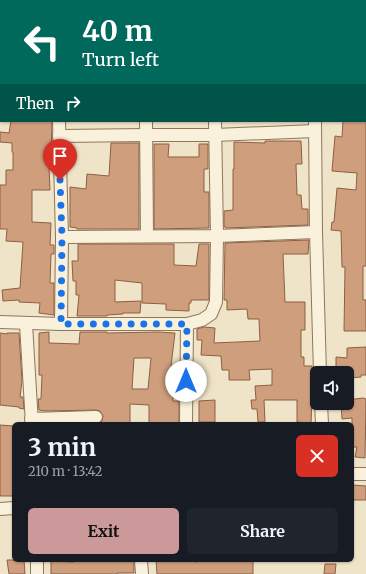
<!DOCTYPE html>
<meta charset="utf-8">
<style>
body{margin:0;font-family:Merriweather,serif;background:#20242c;color:#f1f3f6;height:100vh;display:flex;flex-direction:column;font-size:15px;white-space:nowrap}
*{box-sizing:border-box;margin:0}
p{font-size:13px;color:#9ea1a6}
.icon{flex:none;width:22px;height:22px;fill:none;stroke:currentColor;stroke-width:2;stroke-linecap:round;stroke-linejoin:round}
.map{position:relative;flex:1;overflow:hidden}
.drawer{position:absolute;left:12px;top:422px;width:342px;height:140px;display:flex;flex-direction:column;background:#171b24;border-radius:6px;box-shadow:0 1px 3px #0004}
.drawer>*{flex:none}
.hud{position:absolute;left:0px;top:0px;width:366px;height:122px;box-shadow:0 1px 3px #0004;background:#00695c;color:#fff;overflow:hidden}
.fabs{position:absolute;left:310px;top:366px;display:grid;gap:8px}
.fabs a{display:grid;place-items:center;width:44px;height:44px;border-radius:6px;background:#171b24;box-shadow:0 1px 3px #0004;font-size:20px}
.pin{position:absolute;display:grid;place-items:center;width:34px;height:34px;color:#fff;margin:-41px -17px;border-radius:50% 50% 50% 0;rotate:-45deg;box-shadow:0 0 4px #0007}
.pin .icon{rotate:45deg}
.me{position:absolute;width:44px;margin:-22px;rotate:0deg;stroke-linejoin:round;filter:drop-shadow(0 0 3px #0008)}
.turn{display:flex;align-items:center;gap:14px;height:84px;padding:0 16px;font-size:18px}
.turn .icon{width:52px;height:52px;stroke-width:2.5}
.turn b{display:block;font-size:28px;line-height:34px}
.then{display:flex;align-items:center;height:38px;padding:0 16px;background:#0003;gap:8px;font-size:15px}
.round{display:grid;place-items:center;flex:none;width:42px;height:42px;border-radius:6px;background:#20242c}
.headline{display:flex;align-items:center;justify-content:space-between;height:68px;padding:0 16px}
h1{font-size:24px;font-weight:700;line-height:30px}
.action{display:flex;gap:8px;margin-top:auto;padding:8px 16px}
.action a{flex:1;height:46px;border-radius:6px;background:#cc999b;color:#111;font-size:16px;font-weight:700;line-height:46px;text-align:center}
.action a+a{background:#20242c;color:#f1f3f6}
.map>svg:first-child{display:block}
</style>
<div class="map">
<svg width="366" height="574" viewBox="0 0 366 574">
<rect width="100%" height="100%" fill="#f0e4c8"/>
<g fill="#cf9f7d" stroke="#8d5f41" fill-rule="evenodd">
<path d="M11,121H52L51,158H52L53,167H49L50,190H32V222L51,223L50,245H54V254H51L50,283H54V315L39,313L40,303L19,302V300L3,301L2,290L20,288L23,242L6,241L7,229H0V185H6V170H13V152H12V143L0,142V132L9,133Z"/>
<path d="M343,121H366V266H363V300H366V331H344L345,267H342L341,231L331,230L332,222H334L337,188L356,190L357,173L332,171L335,136L342,137Z"/>
<path d="M265,141H301L302,164H296L297,195H301L302,209H308V225L226,228V227H224V211L233,210V169H234V142L265,143Z"/>
<path d="M111,143H139V229H77V228L70,227V187L86,189L87,174L109,176Z"/>
<path d="M154,144H169L168,157H199V144H208V169H204V192H209V228L154,229Z"/>
<path d="M309,240L308,254H283L285,302H305V330H301V357H304V366H312L314,399H312L311,423L297,422V400H264L265,422H258L257,409H252L251,400H256L255,386L272,385V369L249,370L250,380H229V370H222L221,356L201,355L202,340H197V329L204,327L215,328L214,343L260,341L259,319H248L247,309L227,310V300H224L225,243Z"/>
<path d="M78,244H174V265L196,266L199,244H209V300H191V303H189V311L166,310V304L142,303V283L115,280V302L141,301L140,313H123V314L107,315V316H77L79,295H76V281H73L72,261H78Z"/>
<path d="M49,332V343L79,344L80,332H107V333L158,332L175,333L171,366H174L173,384V401H179V424H149V405L130,404V424H98L102,421L103,416L100,411L96,410L45,411L39,410L38,399H41L42,375H39V333ZM134,358H151L148,389H132Z"/>
<path d="M0,333L7,334V333H19L22,381L20,397H23L24,409L19,408V407L0,405Z"/>
<path d="M366,347V375H361V377L347,378V373H336V357L347,358V348Z"/>
<path d="M363,398L366,399L365,458L355,457L357,447H352V418L342,419L341,403H347V400Z"/>
<path d="M215,400V422H199V401Z"/>
<path d="M0,425L14,426V496H0Z"/>
<path d="M352,485L366,486V500H352Z"/>
<path d="M7,560H24L25,574H9Z"/>
<path d="M74,560H134V573H117V574H51V561L74,562Z"/>
<path d="M156,560H181L197,562V560L253,561V574H157Z"/>
<path d="M325,564H336L335,574H324Z"/>
</g>
<g fill="none" stroke-linecap="round" stroke-linejoin="round">
<g stroke="#8d765c" stroke-width="14">
<g id="street">
<path d="M57,0V1"/>
<path d="M125,0V1"/>
<path d="M212,0V1"/>
<path d="M316,1V0"/>
<path d="M0,109H1"/>
<path d="M59,121L62,237L61,324"/>
<path d="M146,121L147,236"/>
<path d="M315,121L316,232L320,373"/>
<path d="M59,136L146,135H215L315,131"/>
<path d="M62,237L217,236L316,232"/>
<path d="M0,322L61,324H187L202,320L211,314L216,302L217,236L215,121"/>
<path d="M26,324L32,424"/>
<path d="M321,403L322,424"/>
<path d="M31,419L96,417"/>
<path d="M186,424L187,324"/>
<path d="M352,474H366"/>
<path d="M0,509L14,508"/>
<path d="M37,560V574"/>
<path d="M141,560L142,574"/>
</g>
</g>
<use href="#street" stroke="#faf1dc" stroke-width="12"/>
</g>
<g fill="none" stroke-linecap="round" stroke-linejoin="round">
<path stroke="#1a73e8" stroke-width="7" stroke-dasharray="0 12.6" d="M60,180L62,237L61,324H187L186,381"/>
</g>
</svg>
<div class="fabs">
<a><svg class="icon" aria-label="sound" viewBox="0 0 24 24"><path d="M4 9h4l5-4v14l-5-4H4zM17 9q2 3 0 6"/></svg></a>
</div>
<div class="pin" style="left:60px;top:180px;background:#d93025"><svg class="icon" aria-label="arrive" viewBox="0 0 24 24"><path d="M6 21V4h12l-3 4 3 4H6"/></svg></div>
<svg class="me" style="left:186px;top:381px" viewBox="-20 -20 40 40"><circle r="19" fill="#fff"/><path d="M0-13L10 11 0 6-10 11z" fill="#1a73e8"/></svg>
<div class="hud">
<div class="turn"><svg class="icon" aria-label="left" viewBox="0 0 24 24"><path d="M17 20v-9H6M10 6l-5 5 5 5"/></svg><div><b>40 m</b>Turn left</div></div>
<div class="then">Then<svg class="icon" aria-label="right" viewBox="0 0 24 24"><path d="M7 20v-9h11M14 6l5 5-5 5"/></svg></div>
</div>
<section class="drawer">
<div class="headline"><div><h1>3 min</h1><p>210 m · 13:42</p></div><a class="round" style="background:#d93025;color:#fff"><svg class="icon" aria-label="close" viewBox="0 0 24 24"><path d="M6 6l12 12M18 6L6 18"/></svg></a></div>
<div class="action"><a>Exit</a><a>Share</a></div>
</section>
</div>
